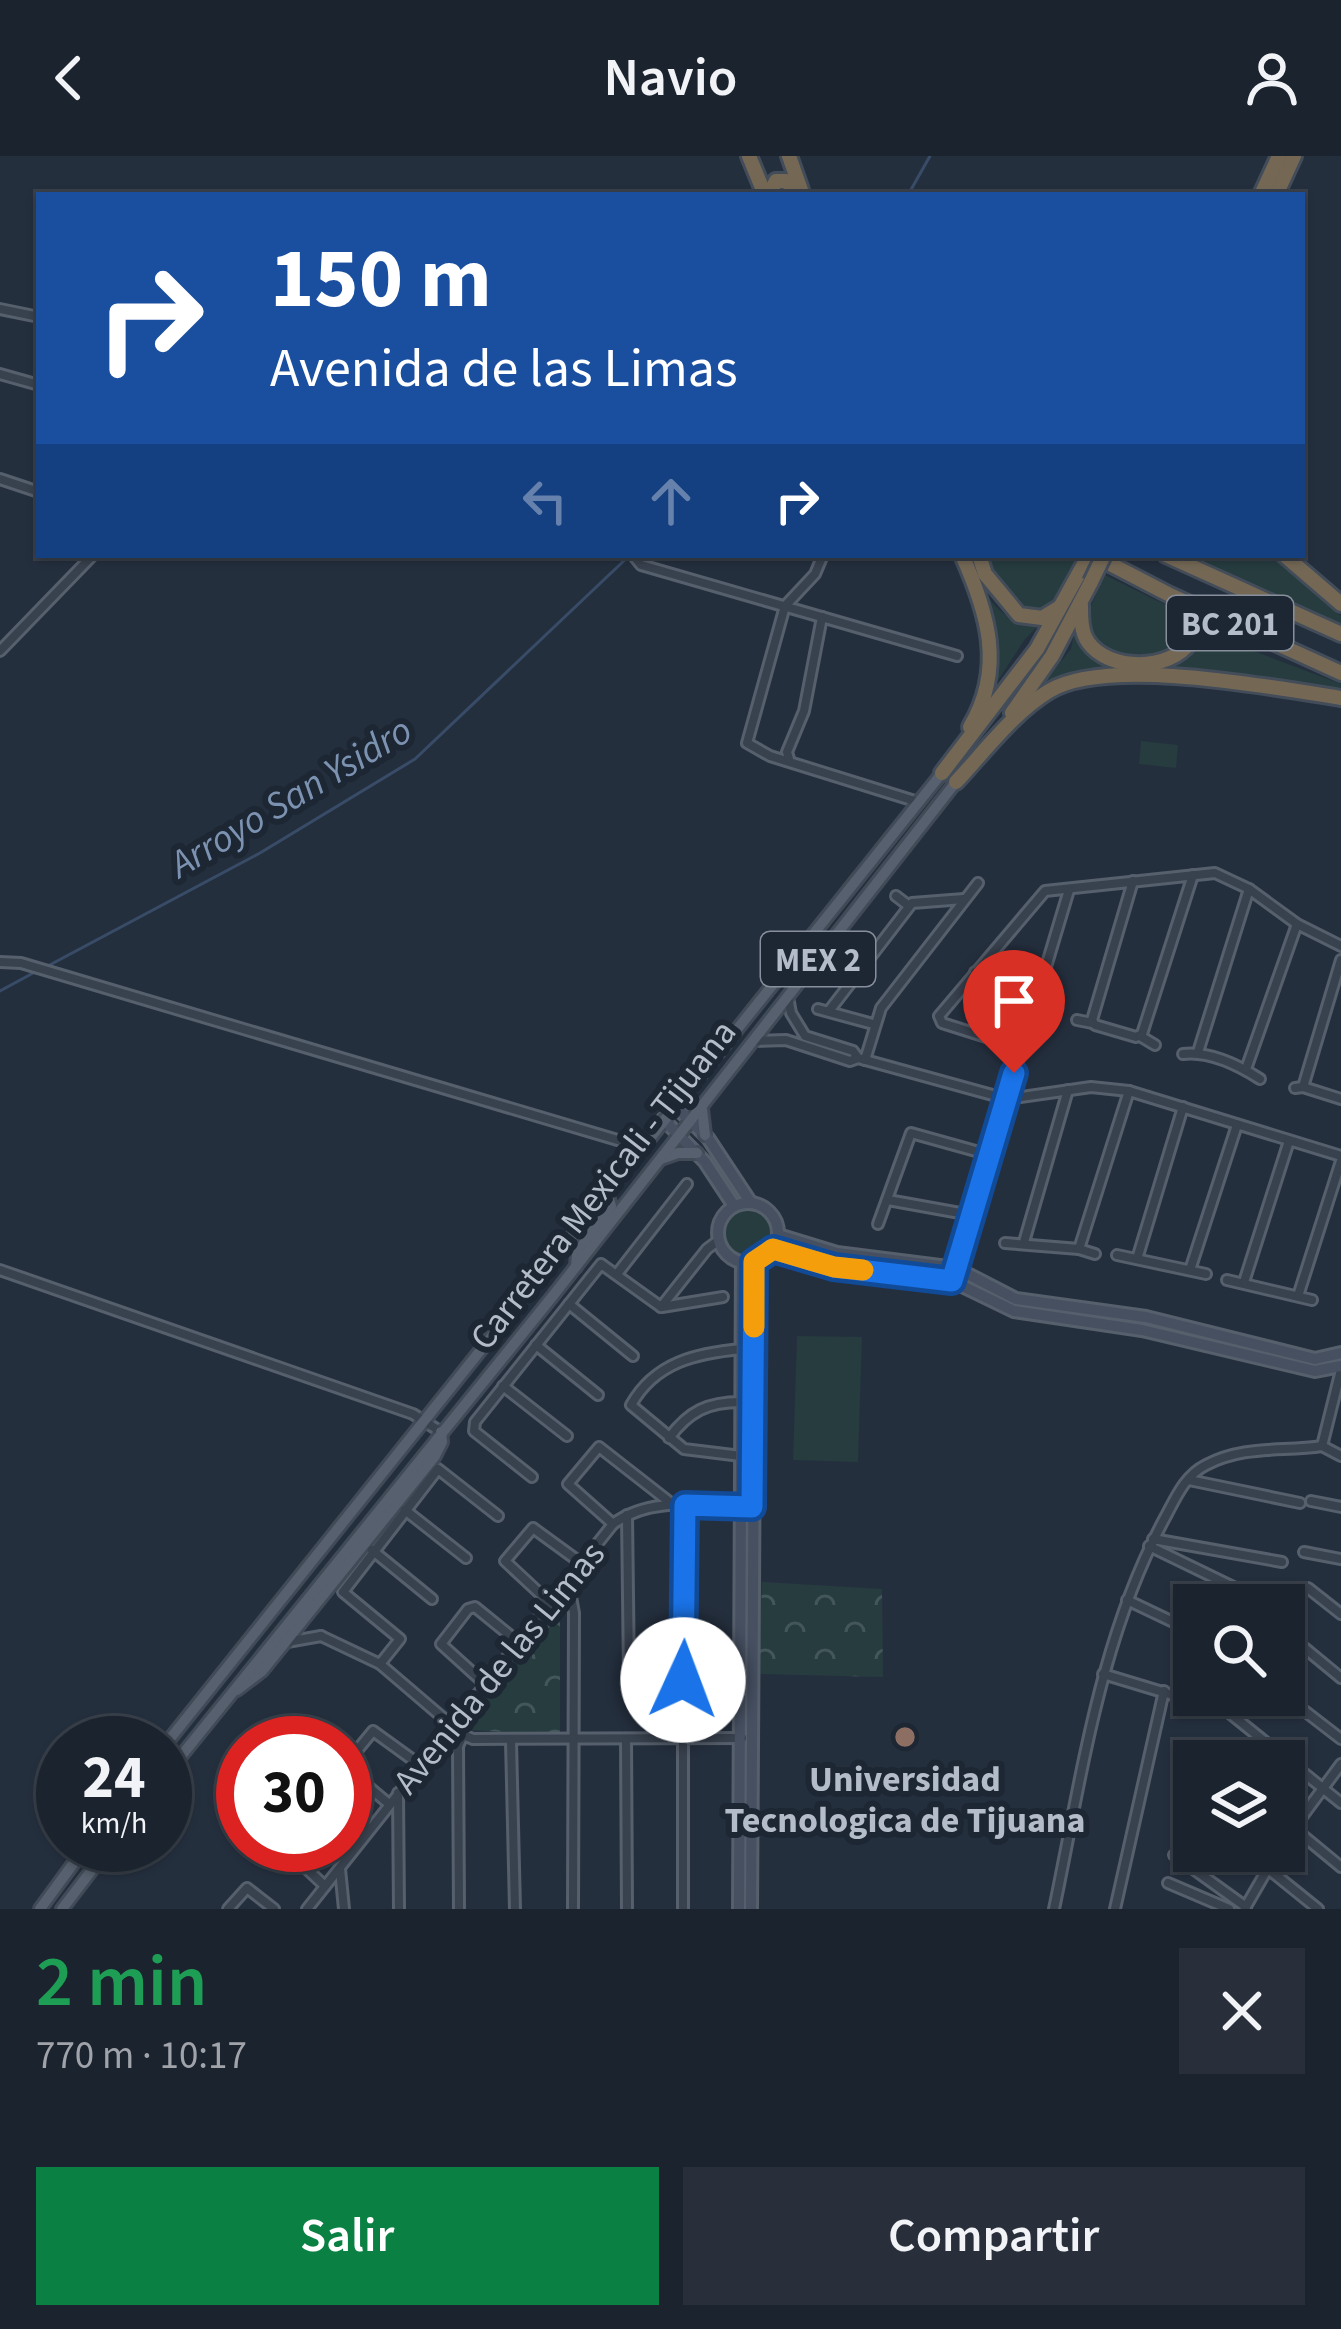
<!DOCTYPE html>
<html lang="es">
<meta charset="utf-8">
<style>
body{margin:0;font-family:"Source Sans 3",sans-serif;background:#282f3a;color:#f1f3f6;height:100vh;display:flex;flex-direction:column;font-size:45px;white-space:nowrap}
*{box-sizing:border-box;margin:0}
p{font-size:39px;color:#a0a4aa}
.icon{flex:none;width:66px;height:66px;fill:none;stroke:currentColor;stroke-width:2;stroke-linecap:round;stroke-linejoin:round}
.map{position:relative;height:1753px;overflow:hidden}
.sheet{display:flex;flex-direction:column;background:#1b232e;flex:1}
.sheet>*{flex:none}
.guide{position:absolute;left:36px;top:36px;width:1269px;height:366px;border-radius:0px;box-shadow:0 3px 9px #0004,0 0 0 3px #39404a;background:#1a4fa0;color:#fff;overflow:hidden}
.tools{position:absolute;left:1173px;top:1428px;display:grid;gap:24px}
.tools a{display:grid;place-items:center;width:132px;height:132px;border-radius:0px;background:#1b232e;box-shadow:0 3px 9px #0004,0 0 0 3px #39404a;font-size:60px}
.speed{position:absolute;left:36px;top:1560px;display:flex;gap:24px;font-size:60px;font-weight:700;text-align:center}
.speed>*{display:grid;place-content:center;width:156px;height:156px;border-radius:50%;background:#1b232e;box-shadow:0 3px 9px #0004,0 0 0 3px #39404a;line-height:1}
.speed small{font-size:30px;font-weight:400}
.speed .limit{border:18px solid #d22;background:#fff;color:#111}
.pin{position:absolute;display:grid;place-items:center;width:102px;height:102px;color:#fff;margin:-123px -51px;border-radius:50% 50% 50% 0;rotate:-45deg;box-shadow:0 0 12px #0007}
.pin .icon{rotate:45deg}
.me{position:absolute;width:132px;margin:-66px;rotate:2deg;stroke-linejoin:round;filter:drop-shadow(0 0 9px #0008)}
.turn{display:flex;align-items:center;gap:42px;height:252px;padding:0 36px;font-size:54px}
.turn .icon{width:156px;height:156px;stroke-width:2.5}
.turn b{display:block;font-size:84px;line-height:102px}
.lanes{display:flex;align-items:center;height:114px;padding:0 36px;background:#0003;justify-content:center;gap:60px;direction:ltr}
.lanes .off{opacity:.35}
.round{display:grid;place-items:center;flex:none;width:126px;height:126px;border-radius:0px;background:#282f3a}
.summary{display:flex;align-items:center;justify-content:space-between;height:204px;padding:0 36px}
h1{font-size:72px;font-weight:600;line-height:90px;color:#1e9e55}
.primary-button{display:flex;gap:24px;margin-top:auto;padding:24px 36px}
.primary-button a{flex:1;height:138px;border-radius:0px;background:#0b8043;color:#fff;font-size:48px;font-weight:600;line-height:138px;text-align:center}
.primary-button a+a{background:#282f3a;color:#f1f3f6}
header{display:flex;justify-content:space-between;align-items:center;height:156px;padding:0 36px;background:#1b232e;font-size:54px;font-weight:600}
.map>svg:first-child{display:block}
</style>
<header><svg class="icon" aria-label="back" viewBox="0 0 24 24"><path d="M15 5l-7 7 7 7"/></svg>Navio<svg class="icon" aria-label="person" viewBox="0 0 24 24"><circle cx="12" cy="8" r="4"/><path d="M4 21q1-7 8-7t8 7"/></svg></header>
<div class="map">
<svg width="1341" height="1753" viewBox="0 0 1341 1753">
<defs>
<pattern id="park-crowns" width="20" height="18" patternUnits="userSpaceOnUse" patternTransform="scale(3)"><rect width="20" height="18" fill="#263c3f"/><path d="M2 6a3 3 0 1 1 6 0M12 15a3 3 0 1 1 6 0" fill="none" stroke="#435659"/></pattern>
</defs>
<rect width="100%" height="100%" fill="#242f3e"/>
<g fill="#263c3f">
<path d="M965,399H971C973,430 1006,475 1040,468L1025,483L988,540L994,502Z"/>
<path d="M1069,399L1077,403C1042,484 1019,464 982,400Z"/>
<path d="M1269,399L1341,460V472L1188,400Z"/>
<path d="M1105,419L1168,450L1181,462L1183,470L1177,491C1147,507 1115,504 1090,481L1086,461Z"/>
<path d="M1197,465L1251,494L1341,528V534L1099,513L1067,519L1038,534L1071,493L1074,478C1090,517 1135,509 1169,508Z"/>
<path d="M1141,585L1178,589L1176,612L1139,608Z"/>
<circle cx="749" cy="1077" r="24"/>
<path d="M797,1180L862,1181L858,1306L793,1304Z"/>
</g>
<g fill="url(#park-crowns)">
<path d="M762,1426L882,1433L883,1521L759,1518Z"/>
<path d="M551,1460L560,1463V1579L467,1574L462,1567Z"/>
</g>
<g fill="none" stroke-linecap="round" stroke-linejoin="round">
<g stroke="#394c67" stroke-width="3">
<path d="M908,39L930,0"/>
<path d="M44,812L260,697L415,603L630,399"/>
<path d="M0,835L35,816"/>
</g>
<g stroke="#565f6c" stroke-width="14">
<g id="street">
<path d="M0,153L39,161"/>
<path d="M0,218L39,229"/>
<path d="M0,323L39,336"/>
<path d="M633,399L641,409L957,500"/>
<path d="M823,399L815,418L785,450L747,587L770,600L918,646"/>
<path d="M0,495L93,399"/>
<path d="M789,603L787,596L804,555L822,461"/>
<path d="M1133,725L1092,864L1095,869L1136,881L1142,878L1193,719"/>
<path d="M896,740L909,750"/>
<path d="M0,806L21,807L641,991"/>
<path d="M975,816L1037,838"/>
<path d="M788,841L791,857L805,880L853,895L858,902"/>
<path d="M818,853L873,868"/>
<path d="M829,855L912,747L964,743"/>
<path d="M1077,864L1092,867"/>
<path d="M1140,880L1155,889"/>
<path d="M754,885L786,884L850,905L858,902L1007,943L1091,931L1129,935L1341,1000"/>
<path d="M1021,892L942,867L939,860L1045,735L1215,717L1249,733L1297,768L1341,790"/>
<path d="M1198,896L1249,733"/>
<path d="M1183,898C1209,895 1238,909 1260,923"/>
<path d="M865,904L881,852L978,727"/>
<path d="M1246,913L1297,768"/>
<path d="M1303,931L1341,804"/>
<path d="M1295,932L1303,931L1341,943"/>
<path d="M888,1044L971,1059"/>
<path d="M878,1068L911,977L990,999"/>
<path d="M1024,1086L1068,934"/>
<path d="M1005,1087L1079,1093L1095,1098"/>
<path d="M1079,1093L1129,935"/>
<path d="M1117,1099L1206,1118"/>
<path d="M1137,1103L1183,951"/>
<path d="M0,1114L413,1258L441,1276"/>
<path d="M1190,1114L1237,969"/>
<path d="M617,1118L687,1028"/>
<path d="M1227,1124L1312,1144"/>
<path d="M952,1125L1069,734"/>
<path d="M1244,1126L1289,985"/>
<path d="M1298,1140L1341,1005"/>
<path d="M569,1148L633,1200"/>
<path d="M661,1151L707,1093L719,1084"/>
<path d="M662,1151L723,1141"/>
<path d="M536,1189L598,1239"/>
<path d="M503,1230L567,1280"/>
<path d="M669,1282C689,1255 708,1246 741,1246"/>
<path d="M1322,1290L1341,1214"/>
<path d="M1322,1290L1341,1300"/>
<path d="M741,1300L684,1293L631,1249C655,1206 697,1197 742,1193"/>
<path d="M532,1321L474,1275L475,1266L601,1108L661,1151"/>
<path d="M1189,1324L1300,1347"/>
<path d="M1311,1345L1341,1351"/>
<path d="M405,1354L466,1402"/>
<path d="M627,1359L629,1519L632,1525L678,1528L685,1518V1350"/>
<path d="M613,1368L568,1328L599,1291L672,1348"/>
<path d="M1153,1383L1282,1406"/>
<path d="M1149,1390L1252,1440"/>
<path d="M372,1394L432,1443"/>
<path d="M1304,1396L1341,1403"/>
<path d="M568,1425L574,1457L573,1753"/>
<path d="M1308,1432L1341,1458"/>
<path d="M1127,1444L1194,1476"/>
<path d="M550,1447L505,1405L533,1372L581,1407"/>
<path d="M1284,1475L1341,1522"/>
<path d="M321,1480L380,1508L463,1579L473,1583L742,1582"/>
<path d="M287,1486L321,1480"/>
<path d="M380,1508L400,1483L343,1436L438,1313L498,1360"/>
<path d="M1103,1518L1199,1547"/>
<path d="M484,1527L441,1488L468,1453L475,1451L518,1486"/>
<path d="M1284,1539L1341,1583"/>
<path d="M1222,1551L1341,1647"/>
<path d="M626,1584L627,1753"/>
<path d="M511,1585L515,1753"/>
<path d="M1202,1598L1211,1605"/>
<path d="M345,1609L373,1575L420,1609"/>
<path d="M345,1611L389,1648"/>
<path d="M398,1637L399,1753"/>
<path d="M1182,1644L1194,1654"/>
<path d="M1284,1664L1341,1711"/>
<path d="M345,1680L357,1689"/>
<path d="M1284,1685L1341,1608"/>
<path d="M281,1689L325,1730"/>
<path d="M1246,1695L1318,1753"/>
<path d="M1174,1699L1246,1751"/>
<path d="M340,1713L344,1753"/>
<path d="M1168,1727L1229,1753"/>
<path d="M1245,1752L1278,1695"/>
<path d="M228,1753L247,1732L274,1753"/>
<path d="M307,1753L613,1368C651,1340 700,1350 745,1351"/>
<path d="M459,1753L458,1590L463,1579"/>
<path d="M683,1753V1583"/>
<path d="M1054,1753C1082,1619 1100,1479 1167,1358C1177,1339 1186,1319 1206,1309C1244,1289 1282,1296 1322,1290"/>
<path d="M1115,1753L1164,1535"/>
</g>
</g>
<g stroke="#565f6c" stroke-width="16">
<g id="secondary">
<path d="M674,949L708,982L751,1047"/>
<path d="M663,963L705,1006L734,1050"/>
<circle cx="748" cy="1077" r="30"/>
<path d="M778,1079L837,1097L956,1112L1016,1143L1146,1161L1315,1203L1341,1197"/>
<path d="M773,1093L834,1111L952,1125L1014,1155L1142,1174L1315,1215L1341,1210"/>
<path d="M739,1753L742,1106"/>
<path d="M751,1753L755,1106"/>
</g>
</g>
<g stroke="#414a57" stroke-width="16">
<g id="primary">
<path d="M702,953L705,979"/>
<path d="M661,1003L678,997H697"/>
<path d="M576,1111L577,1097L611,1050L607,1037"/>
<path d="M237,1534L262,1515L435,1300L442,1286L441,1276"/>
<path d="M165,1589L942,617"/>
<path d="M165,1620L552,1141L956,626"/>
<path d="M40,1753L87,1689"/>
<path d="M62,1753L111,1689"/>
</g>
</g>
<g stroke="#434c59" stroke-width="20">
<g id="highway">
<path d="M749,0L765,39"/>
<path d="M789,0L801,34"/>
<path d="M769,39L776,25H786L800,39"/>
<path d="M1261,39L1279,0"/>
<path d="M1276,39L1294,0"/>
<path d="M962,399C988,457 1005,513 970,571"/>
<path d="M979,399L985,418L1019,459L1042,462L1060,451"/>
<path d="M1093,399L1168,438L1341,517"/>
<path d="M1166,399L1341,478"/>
<path d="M1284,399L1341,448"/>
<path d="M1081,449C1081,462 1081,476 1088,486C1109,516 1170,515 1190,486L1191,465L1176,446"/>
<path d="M1012,557L1052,500L1091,426"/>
<path d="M942,617L1037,493L1089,399"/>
<path d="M956,626C984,596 1013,557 1049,535C1107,500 1271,531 1341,542"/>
</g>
</g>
<use href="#street" stroke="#38414e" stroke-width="8"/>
<use href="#secondary" stroke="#465061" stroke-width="10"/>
<use href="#primary" stroke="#56606e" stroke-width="10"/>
<use href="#highway" stroke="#746855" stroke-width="14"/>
<g stroke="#434c59" stroke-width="20" stroke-linecap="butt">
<path id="highway-bridge" d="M1091,426L1104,399"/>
</g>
<use href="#highway-bridge" stroke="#746855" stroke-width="14"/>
</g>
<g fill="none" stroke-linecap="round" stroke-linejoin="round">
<g stroke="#114b97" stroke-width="30">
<path id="route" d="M683,1524L685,1349L752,1351L754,1106L773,1093L834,1111L952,1125L1014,917"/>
</g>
<use href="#route" stroke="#1a73e8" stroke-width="21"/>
<path stroke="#f59e0b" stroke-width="21" d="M754,1171V1106L773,1093L834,1111L863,1114"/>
</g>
<circle fill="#8d6e63" stroke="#1d2633" stroke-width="4.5" cx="905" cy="1581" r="12"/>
<g text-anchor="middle" stroke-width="12" stroke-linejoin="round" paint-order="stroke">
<g fill="#1d2633" stroke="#878f9c" stroke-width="3">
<rect x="1167" y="440" width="126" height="54" rx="9"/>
<rect x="761" y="776" width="114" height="54" rx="9"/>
</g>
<g font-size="33" font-weight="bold" fill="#b4bcc9">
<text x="1230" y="479">BC 201</text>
<text x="818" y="815">MEX 2</text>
</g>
<g font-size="36" fill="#b4bcc9" stroke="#1d2633">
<text transform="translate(602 1028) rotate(-52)" y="13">Carretera Mexicali - Tijuana</text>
<text transform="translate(498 1511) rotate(-51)" y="13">Avenida de las Limas</text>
</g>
<g font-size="36" font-weight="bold" fill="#b4bcc9" stroke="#1d2633">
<text x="905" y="1635">Universidad<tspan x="905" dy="41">Tecnologica de Tijuana</tspan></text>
</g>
<g font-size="39" font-style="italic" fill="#7c92b1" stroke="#1d2633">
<text transform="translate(290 640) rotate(-31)" y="14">Arroyo San Ysidro</text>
</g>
</g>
</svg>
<div class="tools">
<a><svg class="icon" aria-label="search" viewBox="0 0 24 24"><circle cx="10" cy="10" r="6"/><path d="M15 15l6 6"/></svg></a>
<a><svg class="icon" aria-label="layers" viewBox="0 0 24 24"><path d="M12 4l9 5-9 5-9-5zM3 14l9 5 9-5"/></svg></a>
</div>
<div class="speed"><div>24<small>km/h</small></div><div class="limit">30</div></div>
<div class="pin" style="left:1014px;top:917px;background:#d93025"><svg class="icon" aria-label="arrive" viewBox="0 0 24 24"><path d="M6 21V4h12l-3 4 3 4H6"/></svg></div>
<svg class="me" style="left:683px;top:1524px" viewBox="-20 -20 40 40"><circle r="19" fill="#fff"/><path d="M0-13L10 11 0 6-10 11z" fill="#1a73e8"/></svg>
<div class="guide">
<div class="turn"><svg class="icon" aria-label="right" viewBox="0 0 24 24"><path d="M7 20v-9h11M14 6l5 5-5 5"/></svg><div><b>150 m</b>Avenida de las Limas</div></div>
<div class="lanes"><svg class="icon off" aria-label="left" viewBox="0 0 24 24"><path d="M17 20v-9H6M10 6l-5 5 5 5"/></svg><svg class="icon off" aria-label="ahead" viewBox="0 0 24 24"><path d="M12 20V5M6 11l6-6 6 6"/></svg><svg class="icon" aria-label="right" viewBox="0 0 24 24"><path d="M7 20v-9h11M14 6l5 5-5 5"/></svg></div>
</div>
</div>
<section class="sheet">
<div class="summary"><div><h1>2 min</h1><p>770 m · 10:17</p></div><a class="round"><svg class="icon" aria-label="close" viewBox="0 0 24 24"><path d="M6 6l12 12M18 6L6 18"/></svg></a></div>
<div class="primary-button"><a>Salir</a><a>Compartir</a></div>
</section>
